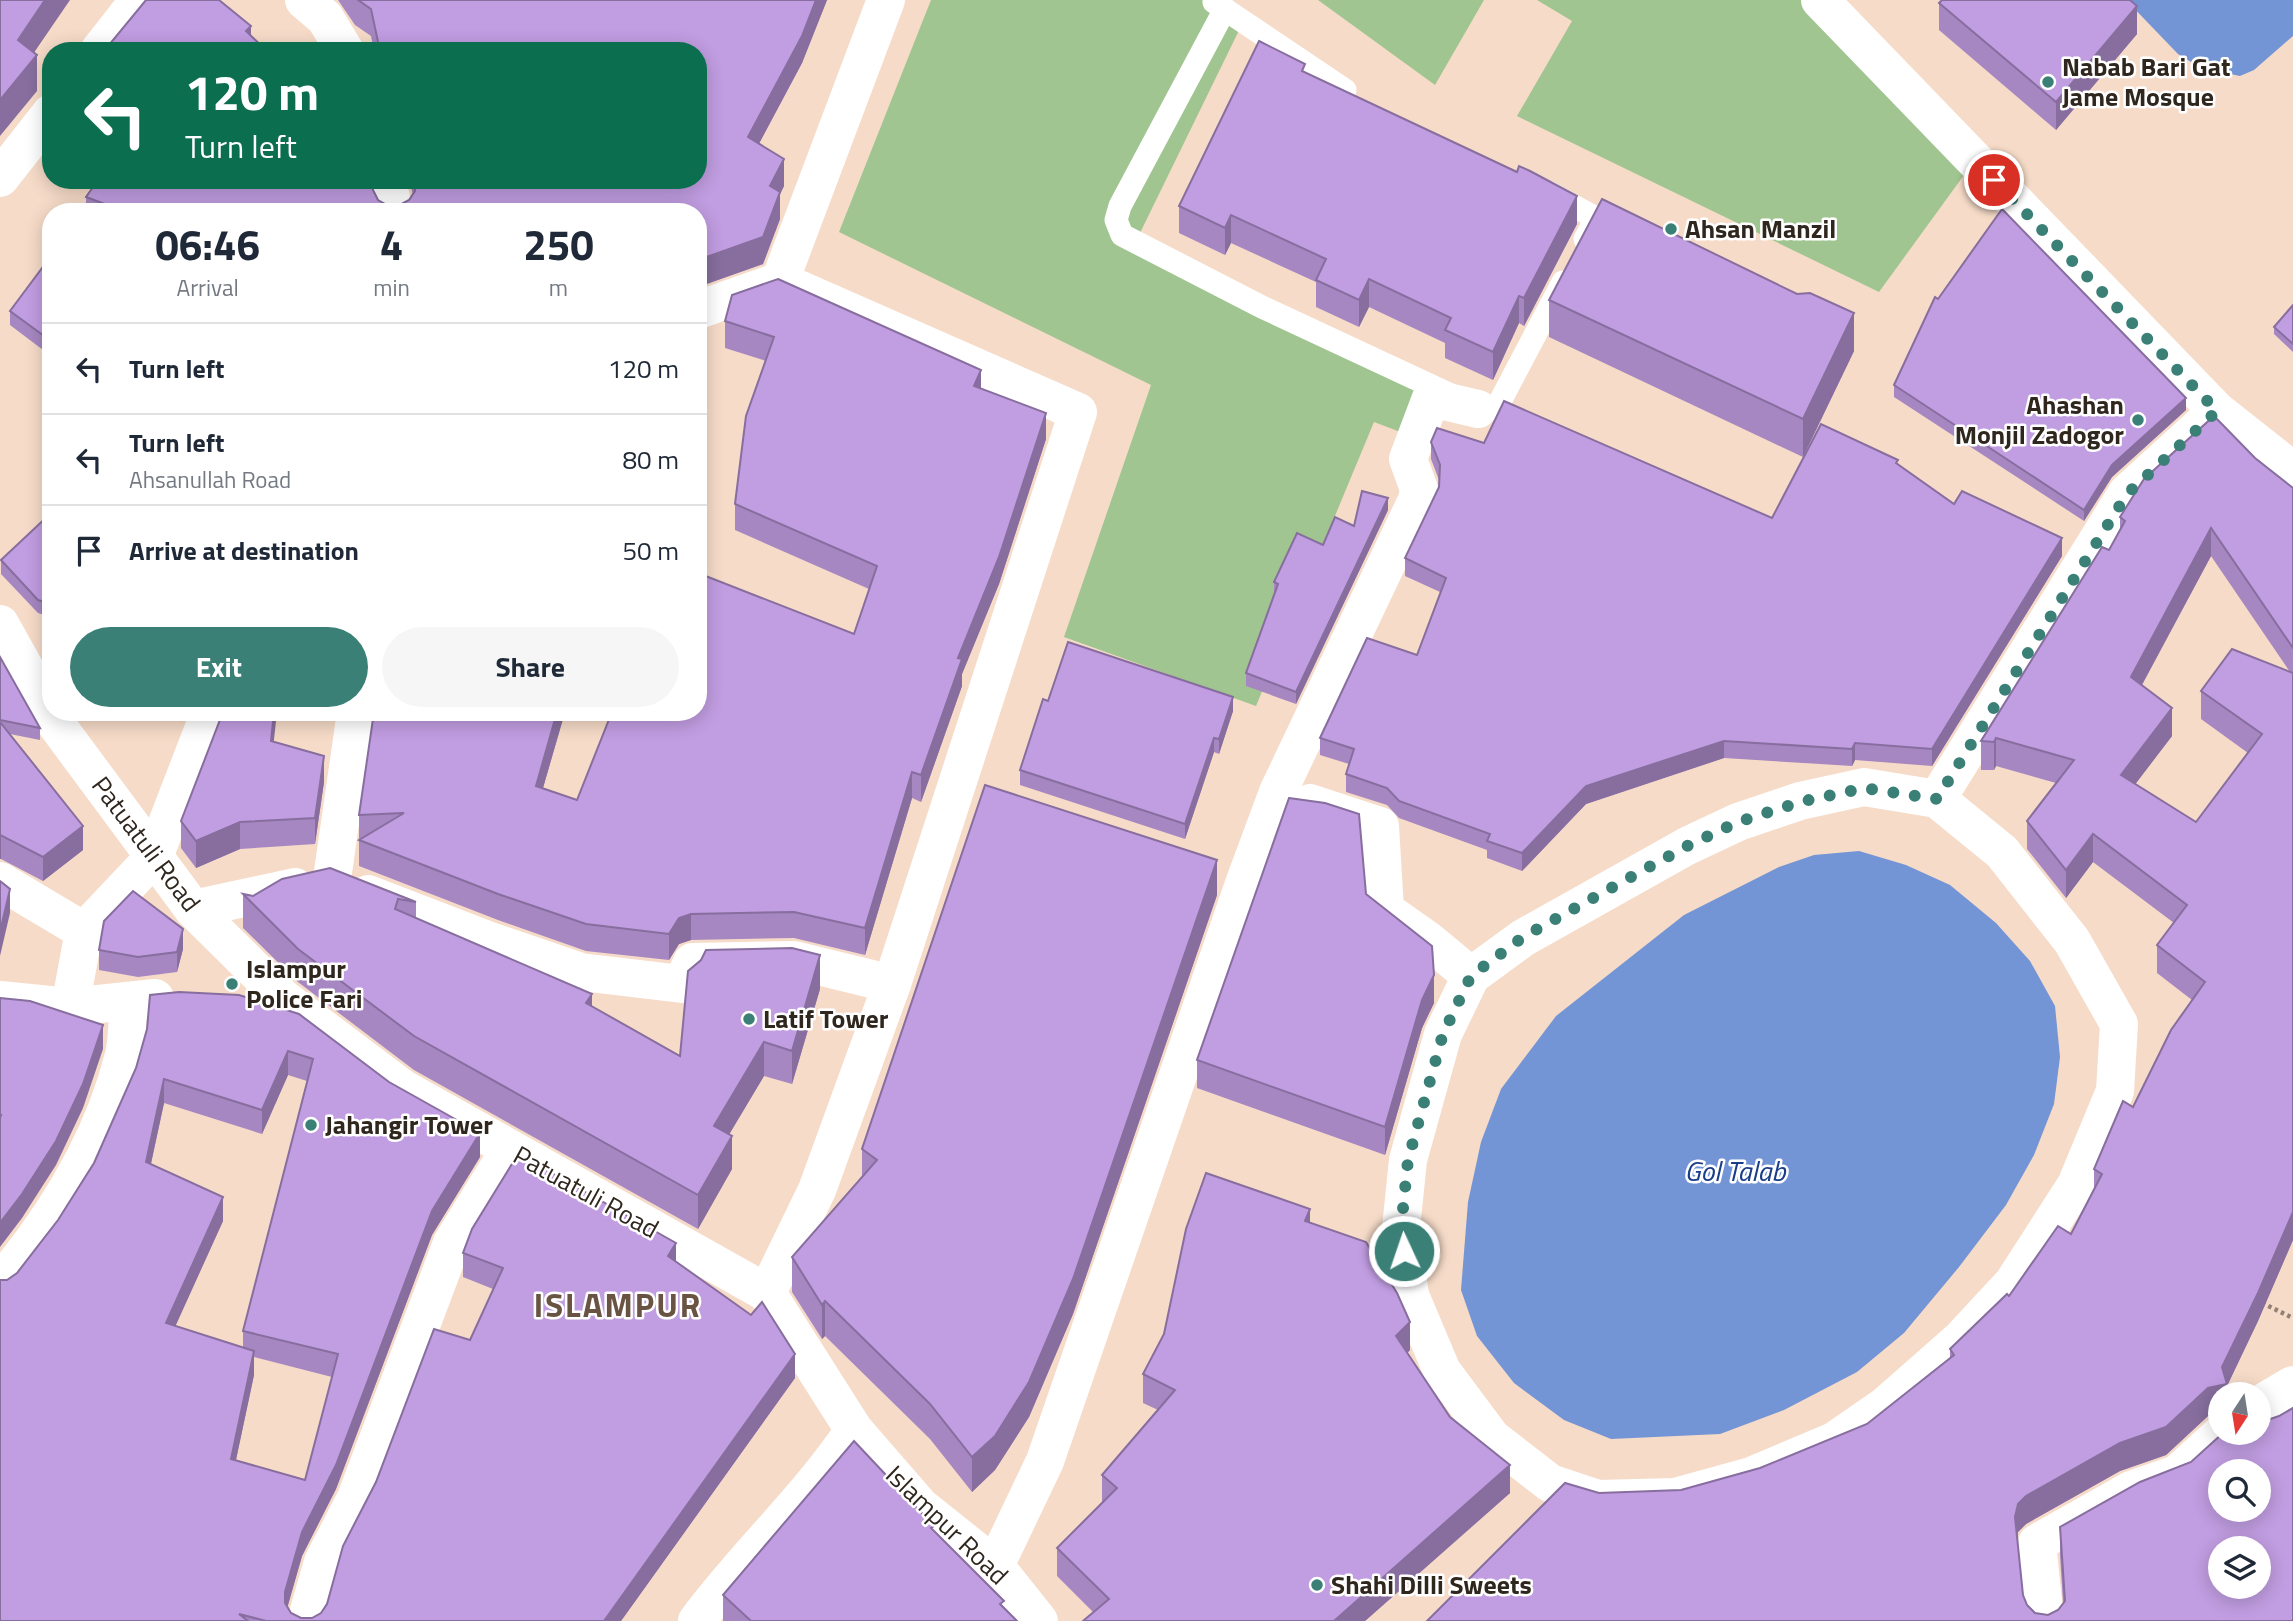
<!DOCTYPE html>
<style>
body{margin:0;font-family:"Titillium Web",sans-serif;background:#f6f6f7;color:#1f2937;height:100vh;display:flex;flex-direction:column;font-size:26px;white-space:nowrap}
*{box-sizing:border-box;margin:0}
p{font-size:23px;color:#747a83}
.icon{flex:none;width:38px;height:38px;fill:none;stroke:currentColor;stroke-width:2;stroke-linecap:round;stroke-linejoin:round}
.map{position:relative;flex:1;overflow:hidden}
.details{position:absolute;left:42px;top:203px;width:665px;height:518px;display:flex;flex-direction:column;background:#fff;border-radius:28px;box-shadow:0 4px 18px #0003}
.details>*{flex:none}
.guide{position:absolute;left:42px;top:42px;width:665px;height:147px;border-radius:28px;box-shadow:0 4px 18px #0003;background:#0b6e4f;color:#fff;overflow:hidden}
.needle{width:46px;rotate:192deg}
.buttons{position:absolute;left:2208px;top:1382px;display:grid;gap:14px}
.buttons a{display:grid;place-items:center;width:63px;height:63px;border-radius:50%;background:#fff;box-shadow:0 4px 18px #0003;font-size:35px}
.pin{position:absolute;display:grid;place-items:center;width:60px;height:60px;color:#fff;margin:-30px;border:4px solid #fff;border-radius:50%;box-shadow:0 2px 7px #0007}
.me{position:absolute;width:77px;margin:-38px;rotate:357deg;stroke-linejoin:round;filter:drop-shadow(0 0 5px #0008)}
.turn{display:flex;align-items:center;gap:24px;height:147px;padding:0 28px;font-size:32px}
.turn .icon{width:91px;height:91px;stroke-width:2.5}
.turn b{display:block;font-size:49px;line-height:60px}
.eta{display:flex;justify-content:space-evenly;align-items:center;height:119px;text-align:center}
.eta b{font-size:42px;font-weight:700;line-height:49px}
.action{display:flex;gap:14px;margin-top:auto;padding:14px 28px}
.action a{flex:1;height:80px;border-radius:42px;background:#3a8076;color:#fff;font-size:28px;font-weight:700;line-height:80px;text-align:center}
.action a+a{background:#f6f6f7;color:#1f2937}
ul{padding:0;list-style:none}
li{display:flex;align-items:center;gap:21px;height:91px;padding:0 28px;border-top:2px solid #e0e1e3}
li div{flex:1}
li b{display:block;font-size:26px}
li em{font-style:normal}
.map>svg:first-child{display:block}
</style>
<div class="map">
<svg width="2293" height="1621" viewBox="0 0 2293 1621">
<rect width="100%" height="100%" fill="#f6dbc8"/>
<g fill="#a0c590">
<path d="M931,0H1228L1248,12L1139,235L1436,379L1411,436L1374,422L1256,706L1064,637L1151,385L839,232Z"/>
<path d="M1318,0H1484L1435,85Z"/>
<path d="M1537,0H1803L1972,164L1879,292L1517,116L1572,21Z"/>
</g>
<g fill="#7394d5">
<path d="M2126,0H2293V36L2254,70L2240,76L2201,68L2178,54Z"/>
<path d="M1859,851L1906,865L1950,885L1996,923L2030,961L2055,1006L2060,1057L2054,1104L2034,1155L2006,1205L1959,1267L1904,1333L1857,1372L1784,1410L1720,1434L1611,1439L1564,1420L1514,1383L1477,1336L1461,1290L1468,1202L1481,1142L1501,1089L1556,1016L1684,915L1779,867L1814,855Z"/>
</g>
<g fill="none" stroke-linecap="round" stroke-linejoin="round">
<path stroke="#938173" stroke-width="4.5" stroke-dasharray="3.5 3.5" stroke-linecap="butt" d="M2262,1303L2293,1318"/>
<g stroke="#fff" stroke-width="23">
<path d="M1214,2L1345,90"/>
<path d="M1225,9L1120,206L1116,220L1122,235L1262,307L1485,411L1497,407L1563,282"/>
<path d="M1550,193L1596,218L1585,239"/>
</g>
<g stroke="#fff" stroke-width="38">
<path d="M304,0L325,18L345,51"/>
<path d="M99,51L139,0"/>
<path d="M0,178L51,113"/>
<path d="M387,180L394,212"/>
<path d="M698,310L780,281"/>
<path d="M0,624L56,724L193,909L284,999L402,1088L767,1293L854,1430L920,1506L995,1566L1039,1621"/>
<path d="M1864,787L1937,799L2002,852L2072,941L2119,1024L2115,1091L2076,1185L2013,1283L1961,1339L1886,1405L1834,1441L1751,1476L1675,1497L1598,1499L1550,1483L1492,1438L1442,1371L1410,1295L1401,1228L1408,1160L1443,1034L1471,976L1523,938L1687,846L1738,822L1800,801Z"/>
<path d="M1937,799L2127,493L2217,411"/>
<path d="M1310,803L1380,826L1385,910L1429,941L1471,976"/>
<path d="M332,879L356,712"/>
<path d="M0,881L84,931"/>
<path d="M368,894L490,941L581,972L682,984L692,962L794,960L892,984"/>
<path d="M193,909L295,887"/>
<path d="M0,1000L70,1007L155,998"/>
<path d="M70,1007L84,931L154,857L210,712"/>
<path d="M0,1283C56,1216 103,1139 124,1055C128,1038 127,1018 129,1001"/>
<path d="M767,1293L817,1190L892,984L1078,412L780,281L886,0"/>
<path d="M2259,1405L2293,1385"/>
<path d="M995,1566L1045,1461L1245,881L1278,792L1417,500L1419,489L1408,459L1431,398L1478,409"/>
<path d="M306,1621L323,1562L356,1498L452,1243L510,1149"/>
<path d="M697,1621C746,1555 808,1499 854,1430"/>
<path d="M2045,1621L2037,1543L2131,1490L2177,1474L2222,1433"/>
</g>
<path stroke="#fff" stroke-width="38" d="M1820,0L2217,411L2293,471"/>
</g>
<g fill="#a687c2" fill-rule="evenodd">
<path d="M338,0H827L802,63L759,144L784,186L780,194V219L763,264L698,287V212H86V197L373,190L378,200L387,205L398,206L409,200L413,195L409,180H698V51H374L371,36L355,25Z"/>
<path d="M1939,3L2137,34L2056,130L1939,30Z"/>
<path d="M1305,72L1577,224L1524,326L1519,323L1493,380L1445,358V343L1369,307L1359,327L1316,307V282L1231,243L1225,255L1179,233V206Z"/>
<path d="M51,256V356L10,325V311Z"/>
<path d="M1797,294L1854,351L1803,457L1549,337V300Z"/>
<path d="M2293,305V352L2274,334V327Z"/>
<path d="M725,321L981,388L1046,439L999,584L962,674V686L921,802L912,798L865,955L794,938L691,940L679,944L669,960L586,951L498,920L359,866V815L374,712H565L543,788L577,800L854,634L869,589L735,530V504L766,361L725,348Z"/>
<path d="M1894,385L2186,410L2112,477L2084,521L1894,397Z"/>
<path d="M1431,442L1484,443L1772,518L1898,464L1954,504L2062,556L1932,766L1855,760L1852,766L1724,758L1586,804L1522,871L1487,858V850L1399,818L1387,805L1346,792V774L1349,764L1320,755V738L1417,655L1440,592L1405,576V558L1439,487V480L1431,459Z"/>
<path d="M2255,458L2293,488V1240L2258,1321L2227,1386V1395H2221V1413L2208,1416L2166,1455L2120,1471L2026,1524L2018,1532L2017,1536L2023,1595L2027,1605L2035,1613L2048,1615L2058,1610L2063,1603L2060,1555V1527L2191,1462L2259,1433L2279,1416L2293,1621H1427L1599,1493L1681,1490L1760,1468L1867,1424L1950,1358V1349L2009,1296L2071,1234L2094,1190V1169L2133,1107L2192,1000L2157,973V945L2174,923L2093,862L2066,898L2027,849V821L2056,783L1996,766L1994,770H1981V741L2109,550L2120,529V517ZM2211,556L2290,672L2201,691V719L2248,753L2196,822L2135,784L2172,736L2142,685Z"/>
<path d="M1388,510L1296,704L1246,686V673L1274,594V582L1323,545L1354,526Z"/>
<path d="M51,513V617L38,613L1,574V560Z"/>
<path d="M0,657L40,728V740L10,734L83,850L43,881L1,859Z"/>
<path d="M1048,701L1233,711L1219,754L1214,752L1185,839L1020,785V770Z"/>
<path d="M274,741L324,782L315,844L240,849L196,868L181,848V821Z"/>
<path d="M282,879L416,902V918L592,1007L680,1056L820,989L792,1084L764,1076L729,1134L732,1169L698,1229L414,1070L298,982L243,928V894L253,896Z"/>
<path d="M1366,894L1434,1003L1422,1028L1385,1155L1197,1088V1060Z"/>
<path d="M1217,895L1073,1314L1029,1417L995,1470L972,1492L930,1439L825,1336L822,1339L792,1292V1257L862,1177V1149Z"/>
<path d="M183,949L177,972L138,977L99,970V950Z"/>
<path d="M239,995L480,1157L432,1235L336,1489L302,1556L287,1607L291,1613L301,1618H312L321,1613L470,1340L493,1289L463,1277V1253L676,1261L795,1378L621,1621H0L7,1280L17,1273L58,1220L94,1163L136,1068ZM288,1075L307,1081L243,1331V1348L175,1326L223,1221L151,1164L164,1103L262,1134ZM254,1357L332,1377L305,1480L236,1460L254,1375Z"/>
<path d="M1310,1223L1410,1350L1407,1353L1450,1417L1510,1493L1365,1621H1083L1093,1612L1057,1576V1548L1102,1502V1475L1158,1410L1143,1403V1374L1164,1334Z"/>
<path d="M934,1531L1017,1621H723V1595Z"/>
</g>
<g fill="#876e9e">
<path d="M45,0H70L18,76V40Z"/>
<path d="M816,0H827L802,63L748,164V137Z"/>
<path d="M2137,6V34L2056,130V102Z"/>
<path d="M251,26V51L246,31Z"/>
<path d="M37,55V91L0,136V100Z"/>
<path d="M784,159V186L780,194V219L763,264L698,287V260L770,186Z"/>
<path d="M1577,196V224L1524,326V298Z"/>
<path d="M1231,215V243L1225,255V228Z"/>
<path d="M1369,279V307L1359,327V300Z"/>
<path d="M1519,296V323L1493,380V352Z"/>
<path d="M1854,313V351L1803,457V419Z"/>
<path d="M981,370V396L974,386Z"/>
<path d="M2186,398V410L2112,477L2084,521V510L2112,465Z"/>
<path d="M1046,413V439L999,584L962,674V686L921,802V775L958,658Z"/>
<path d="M1388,498V510L1296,704V692Z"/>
<path d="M2211,528V556L2131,705V677Z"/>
<path d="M2062,538V556L1932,766V749Z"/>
<path d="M1233,697V711L1219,754V739Z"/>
<path d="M2172,708V736L2121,803V775Z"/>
<path d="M274,712H277L271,767V741Z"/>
<path d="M557,712H565L536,812V786Z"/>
<path d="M1214,738V752L1185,839V824Z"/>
<path d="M1996,738V766L1994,770V742Z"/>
<path d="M1724,741V758L1586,804L1522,871V853L1586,786Z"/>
<path d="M1855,743V760L1852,766V749Z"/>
<path d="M324,756V782L315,844V818Z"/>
<path d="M912,772V798L865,955V928Z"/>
<path d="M240,822V849L196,868V841Z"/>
<path d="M83,826V850L43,881V857Z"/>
<path d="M2093,834V862L2066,898V870Z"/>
<rect x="0" y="835" width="1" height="24"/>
<path d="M1217,860V895L1073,1314L1029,1417L995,1470L972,1492V1457Z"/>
<path d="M10,889V913L0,956V932Z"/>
<path d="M691,914V940L679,944L669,960V934L679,918Z"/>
<path d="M183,929V949L177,972V952Z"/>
<path d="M820,955V989L792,1084V1051Z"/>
<path d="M1434,975V1003L1422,1028L1385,1155V1127L1422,1000Z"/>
<path d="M592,994V1027L586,1003Z"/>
<path d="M103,1025V1049L83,1108L56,1165L22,1218L0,1247V1223Z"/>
<path d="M764,1042V1076L714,1160V1126Z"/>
<path d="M288,1051V1075L262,1134V1110Z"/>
<path d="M164,1079V1103L146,1186V1162Z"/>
<path d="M480,1133V1157L432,1235L336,1489L302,1556L285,1616V1592L302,1532L432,1211Z"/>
<path d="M732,1136V1169L698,1229V1195Z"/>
<path d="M223,1197V1221L166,1347V1323Z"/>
<path d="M1310,1209V1237L1305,1221Z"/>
<path d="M2293,1212V1240L2258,1321L2227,1386V1395H2221V1413L2208,1416L2166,1455L2120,1471L2026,1524L2018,1532L2015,1545V1517L2018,1504L2026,1496L2208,1388L2222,1367Z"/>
<path d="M676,1243V1267L668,1256Z"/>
<path d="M825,1301V1336L822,1339V1305Z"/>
<path d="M1410,1322V1350L1396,1365V1336Z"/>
<path d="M254,1351V1375L231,1483V1459Z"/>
<path d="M795,1354V1378L621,1621H604Z"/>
<path d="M1510,1465V1493L1365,1621H1334Z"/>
</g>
<g fill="#c19de1" stroke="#876e9e" stroke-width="2" fill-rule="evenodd">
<path d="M0,0H45L18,40L37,55L0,100Z"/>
<path d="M146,0H219L251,26L246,31L267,51H104Z"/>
<path d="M358,0H816L802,36L748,137L784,159L770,186L780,192L763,237L698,260V212H126L86,197L98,180H371L373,190L378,200L387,205L398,206L409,200L415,191V180H698V51H380L371,9Z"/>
<path d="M1942,0H2130L2137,6L2056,102L1939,3Z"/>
<path d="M1259,41L1305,64L1302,71L1517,172L1519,166L1530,171L1577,196L1524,298L1519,296L1493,352L1445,330L1451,318L1369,279L1359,300L1316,280L1326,259L1231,215L1225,228L1179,206Z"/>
<path d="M1602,199L1797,294L1810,293L1854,313L1803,419L1549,300Z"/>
<path d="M2002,209L2186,398L2112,465L2084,510L1894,385L1935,297L1938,299Z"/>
<path d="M51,256V341L10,311Z"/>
<path d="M778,279L981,370L974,386L1046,413L999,557L958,658L962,659L921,775L912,772L865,928L794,912L691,914L679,918L669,934L586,924L498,894L359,840L404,813L359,815L374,712H557L536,786L577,800L612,712H698V573L854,634L877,566L735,504L746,416L774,337L725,321L732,295Z"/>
<path d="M2293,305V344L2274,327Z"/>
<path d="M1504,401L1772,518L1821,424L1898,460L1896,463L1954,504L1962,491L2062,538L1932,749L1855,743L1852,749L1724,741L1586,786L1522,853L1487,841L1490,834L1399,801L1387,788L1346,774L1354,749L1320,738L1367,638L1417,655L1446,578L1405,558L1439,487L1440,465L1431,442L1437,428L1484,443Z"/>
<path d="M2214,416L2255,458L2293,488V648L2211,528L2131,677L2172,708L2121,775L2196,822L2262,734L2201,691L2232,649L2293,673V1212L2258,1293L2222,1367L2227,1384L2208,1388L2166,1427L2120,1443L2026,1496L2018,1504L2015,1517L2023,1595L2027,1605L2035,1613L2048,1615L2058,1610L2065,1601L2060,1527L2140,1482L2191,1462L2223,1433H2259V1423L2279,1416L2293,1408V1621H1427L1565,1483L1599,1493L1681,1490L1760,1468L1867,1424L1954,1355L1950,1349L2007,1294L2009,1296L2058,1226L2071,1234L2102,1174L2094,1169L2123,1101L2133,1107L2171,1030L2205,982L2157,945L2187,905L2093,834L2066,870L2027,821L2074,760L1996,738L1994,742L1981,741L2102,547L2109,550L2125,521L2120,517L2144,479ZM2221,1472H2259V1510H2221ZM2221,1549H2259V1587H2221Z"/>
<path d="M1362,491L1388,498L1296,692L1246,673L1278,584L1274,582L1297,533L1323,545L1335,517L1354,526Z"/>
<path d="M51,513V604L38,600L1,560Z"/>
<path d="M1068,642L1233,697L1219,739L1214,738L1185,824L1020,770L1043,699L1048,701Z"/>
<path d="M0,657L40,728L0,720Z"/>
<path d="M223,712H274L271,741L324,756L315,818L240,822L196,841L181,821Z"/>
<path d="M0,722L83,826L43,857L0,835Z"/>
<path d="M985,785L1217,860L1073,1279L1029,1382L995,1436L972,1457L930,1404L825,1301L822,1305L792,1257L877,1160L862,1149Z"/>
<path d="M1289,798L1325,803L1359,814L1366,894L1432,946L1434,975L1422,1000L1385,1127L1197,1060Z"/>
<path d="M330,868L416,902L398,899L395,909L592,994L586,1003L680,1056L688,971L701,960L706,950L792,948L820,955L792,1051L764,1042L714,1126L732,1136L698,1195L414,1036L298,949L243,894L253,896L282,879Z"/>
<path d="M0,881L10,889L0,932Z"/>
<path d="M133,891L183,929L177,952L138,957L99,950L104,921Z"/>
<path d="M179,992L239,995L299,1014L389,1082L480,1133L432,1211L336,1465L302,1532L285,1592V1603L291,1613L301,1618H312L321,1613L327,1604L343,1546L376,1482L434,1329L470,1340L503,1268L463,1253L472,1229L518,1154L676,1243L668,1256L751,1315L762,1302L795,1354L604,1621H266L239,1614L248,1621H0V1280H7L17,1273L58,1220L94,1163L136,1068L147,1029L150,995ZM288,1051L313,1059L243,1331L338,1354L305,1480L231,1459L254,1351L166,1323L223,1197L146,1162L164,1079L262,1110Z"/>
<path d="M0,998L30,1001L103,1025L83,1084L56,1141L22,1194L0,1223V1118L1,1115H0Z"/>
<path d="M1206,1173L1310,1209L1305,1221L1366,1242L1397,1293L1410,1322L1396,1336L1450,1417L1510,1465L1334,1621H1083L1109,1599L1057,1548L1117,1488L1102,1475L1175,1390L1143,1374L1164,1334L1186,1229Z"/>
<path d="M854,1441L934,1526L931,1528L1004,1601L1000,1604L1017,1621H751L723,1595Z"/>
</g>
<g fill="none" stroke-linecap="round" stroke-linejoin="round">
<path stroke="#3a8076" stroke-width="12" stroke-dasharray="0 21.6" d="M1404,1251L1401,1228L1408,1160L1443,1034L1471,976L1523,937L1687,846L1738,822L1800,802L1864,788L1937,799L2127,494L2217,411L1994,180"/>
</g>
<g fill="#3a8076" stroke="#fff" stroke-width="2.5">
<circle cx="2048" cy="82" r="7"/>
<circle cx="1671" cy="229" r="7"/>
<circle cx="2138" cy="420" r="7"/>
<circle cx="232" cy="984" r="7"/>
<circle cx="749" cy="1019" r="7"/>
<circle cx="311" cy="1125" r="7"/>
<circle cx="1317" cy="1585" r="7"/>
</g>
<g text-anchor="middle" stroke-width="5" stroke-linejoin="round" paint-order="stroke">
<g font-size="26" font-weight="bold" fill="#2f261e" stroke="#fff" text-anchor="start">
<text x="2062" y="76">Nabab Bari Gat<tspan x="2062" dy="30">Jame Mosque</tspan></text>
<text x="1685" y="238">Ahsan Manzil</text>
<text x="2124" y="414" text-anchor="end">Ahashan<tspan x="2124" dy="30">Monjil Zadogor</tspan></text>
<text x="246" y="978">Islampur<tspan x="246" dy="30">Police Fari</tspan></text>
<text x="763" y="1028">Latif Tower</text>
<text x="325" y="1134">Jahangir Tower</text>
<text x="1331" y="1594">Shahi Dilli Sweets</text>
</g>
<g font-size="26" fill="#2f261e" stroke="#fff">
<text transform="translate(146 844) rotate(53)" y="9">Patuatuli Road</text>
<text transform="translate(586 1192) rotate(29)" y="9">Patuatuli Road</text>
<text transform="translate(947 1525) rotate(44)" y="9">Islampur Road</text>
</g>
<g font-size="28" font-style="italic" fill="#193d88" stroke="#fff">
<text x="1735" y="1181">Gol Talab</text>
</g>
<g font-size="33" font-weight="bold" letter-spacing="2" fill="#695342" stroke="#fff">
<text x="618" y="1317">ISLAMPUR</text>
</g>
</g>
</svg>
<div class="buttons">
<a><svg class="needle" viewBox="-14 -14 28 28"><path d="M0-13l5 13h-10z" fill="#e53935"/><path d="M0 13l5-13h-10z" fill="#747a83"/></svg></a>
<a><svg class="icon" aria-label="search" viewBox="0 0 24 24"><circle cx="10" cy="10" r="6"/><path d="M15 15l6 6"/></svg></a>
<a><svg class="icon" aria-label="layers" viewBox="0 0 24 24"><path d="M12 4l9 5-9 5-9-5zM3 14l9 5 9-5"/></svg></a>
</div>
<div class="pin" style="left:1994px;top:180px;background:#d93025"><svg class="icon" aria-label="arrive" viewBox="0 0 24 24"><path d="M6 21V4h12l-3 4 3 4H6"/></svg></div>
<svg class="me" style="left:1404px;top:1251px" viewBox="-20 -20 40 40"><circle r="17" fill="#3a8076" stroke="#fff" stroke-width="3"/><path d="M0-11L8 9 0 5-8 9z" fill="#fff"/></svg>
<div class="guide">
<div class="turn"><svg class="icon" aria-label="left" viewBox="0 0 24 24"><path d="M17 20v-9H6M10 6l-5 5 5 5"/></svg><div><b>120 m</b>Turn left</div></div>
</div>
<section class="details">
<div class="eta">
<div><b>06:46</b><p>Arrival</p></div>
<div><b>4</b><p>min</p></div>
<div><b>250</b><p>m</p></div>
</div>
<ul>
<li><svg class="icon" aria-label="left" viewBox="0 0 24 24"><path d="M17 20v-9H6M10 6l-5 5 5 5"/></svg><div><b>Turn left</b></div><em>120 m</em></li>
<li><svg class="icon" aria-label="left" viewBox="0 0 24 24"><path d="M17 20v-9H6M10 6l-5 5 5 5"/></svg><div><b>Turn left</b><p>Ahsanullah Road</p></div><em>80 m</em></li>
<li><svg class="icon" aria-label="arrive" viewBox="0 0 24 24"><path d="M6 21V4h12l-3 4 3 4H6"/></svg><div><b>Arrive at destination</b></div><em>50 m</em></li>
</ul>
<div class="action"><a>Exit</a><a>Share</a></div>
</section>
</div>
